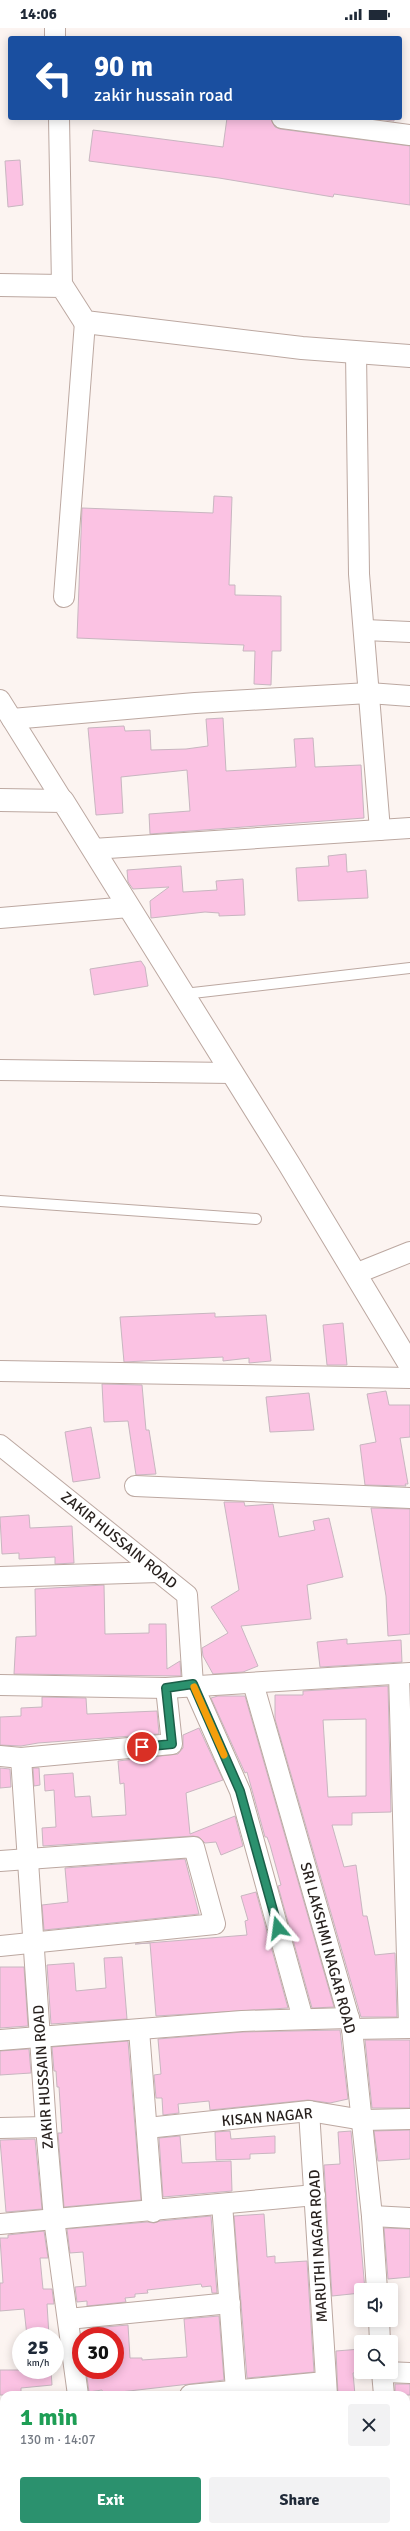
<!DOCTYPE html>
<meta charset="utf-8">
<style>
body{margin:0;font-family:Signika,sans-serif;background:#f2f2f3;color:#1f2937;height:100vh;display:flex;flex-direction:column;font-size:15px;white-space:nowrap}
*{box-sizing:border-box;margin:0}
p{font-size:13px;color:#747a83}
.icon{flex:none;width:22px;height:22px;fill:none;stroke:currentColor;stroke-width:2;stroke-linecap:round;stroke-linejoin:round}
.map{position:relative;flex:1;overflow:hidden}
.sheet{position:absolute;left:0px;top:2363px;width:410px;height:140px;display:flex;flex-direction:column;background:#fff;border-radius:12px 12px 0 0;box-shadow:0 2px 10px #0003}
.sheet>*{flex:none}
.hud{position:absolute;left:8px;top:8px;width:394px;height:84px;border-radius:4px;box-shadow:0 2px 10px #0003;background:#1a4fa0;color:#fff;overflow:hidden}
.fabs{position:absolute;left:354px;top:2255px;display:grid;gap:8px}
.fabs a{display:grid;place-items:center;width:44px;height:44px;border-radius:4px;background:#fff;box-shadow:0 2px 10px #0003;font-size:20px}
.speed{position:absolute;left:12px;top:2299px;display:flex;gap:8px;font-size:20px;font-weight:700;text-align:center}
.speed>*{display:grid;place-content:center;width:52px;height:52px;border-radius:50%;background:#fff;box-shadow:0 2px 10px #0003;line-height:1}
.speed small{font-size:10px;font-weight:400}
.speed .limit{border:6px solid #d22;background:#fff;color:#111}
.pin{position:absolute;display:grid;place-items:center;width:34px;height:34px;color:#fff;margin:-17px;border:2px solid #fff;border-radius:50%;box-shadow:0 1px 4px #0007}
.me{position:absolute;width:44px;margin:-22px;rotate:344deg;stroke-linejoin:round;filter:drop-shadow(0 0 3px #0008)}
.turn{display:flex;align-items:center;gap:14px;height:84px;padding:0 20px;font-size:18px}
.turn .icon{width:52px;height:52px;stroke-width:2.5}
.turn b{display:block;font-size:28px;line-height:34px}
.round{display:grid;place-items:center;flex:none;width:42px;height:42px;border-radius:4px;background:#f2f2f3}
.overview{display:flex;align-items:center;justify-content:space-between;height:68px;padding:0 20px}
h1{font-size:24px;font-weight:800;line-height:30px;color:#1e9e55}
.button{display:flex;gap:8px;margin-top:auto;padding:8px 20px}
.button a{flex:1;height:46px;border-radius:4px;background:#2b916e;color:#fff;font-size:16px;font-weight:800;line-height:46px;text-align:center}
.button a+a{background:#f2f2f3;color:#1f2937}
.status{display:flex;justify-content:space-between;align-items:center;height:28px;padding:0 20px;background:#fff;direction:ltr}
.status svg{height:11px;fill:currentColor}
.map>svg:first-child{display:block}
</style>
<div class="status"><b>14:06</b><svg viewBox="0 0 49 12"><path d="M0 12V9h3v3zM5 12V6h3v6zM10 12V3h3v9zM15 12V0h3v12zM26 1h20v11H26zM47 4h2v5h-2z"/></svg></div>
<div class="map">
<svg width="410" height="2503" viewBox="0 0 410 2503">
<rect width="100%" height="100%" fill="#fcf4f1"/>
<g fill="#fbc2e3" stroke="#c8b6c0" fill-rule="evenodd">
<path d="M227,90H263L271,91L275,99L280,101L410,118V177L334,166L333,169L219,150L89,133L93,102L223,119Z"/>
<path d="M369,90H394V93Z"/>
<path d="M20,132L23,177L8,179L5,133Z"/>
<path d="M214,468L232,469L229,557H235V567L281,568V623H272L271,657L254,656L255,623H243L244,617L77,610L82,480L213,485Z"/>
<path d="M223,690L226,743L296,739L294,711L313,710L315,739L361,737L364,790L150,806L149,786L190,783L187,742L121,749L123,785L96,787L88,700L124,698L125,703L150,702L151,722L186,721L208,718L206,691Z"/>
<path d="M346,826L347,844L366,842L368,870L298,873L296,840L329,838L328,828Z"/>
<path d="M181,838L183,864L217,862L216,853L243,851L245,887L219,888V885L205,884L151,890L150,873L169,859L133,861L128,854L127,842Z"/>
<path d="M141,933L145,939L148,958L94,967L90,941Z"/>
<path d="M215,1285V1289L266,1287L271,1333L249,1335V1330L223,1333V1329L124,1334L120,1289Z"/>
<path d="M343,1295L347,1337H327L323,1297Z"/>
<path d="M102,1356L142,1357L146,1402H149L156,1446L136,1447L128,1393L104,1394Z"/>
<path d="M386,1363L389,1377H410V1409L400,1410L408,1456H405L406,1458L365,1457L360,1417L376,1414L367,1366Z"/>
<path d="M309,1365L314,1402L270,1404L266,1369Z"/>
<path d="M91,1399L100,1450L73,1454L65,1404Z"/>
<path d="M224,1474H244L245,1478L273,1476L279,1509L315,1502L313,1493L329,1490L343,1549L307,1557L311,1591L241,1598L258,1638L243,1644L213,1646L203,1628L202,1620L228,1605L211,1579L239,1562Z"/>
<path d="M371,1480L410,1481V1606L388,1608L386,1568Z"/>
<path d="M29,1487L30,1500L72,1498L74,1535L55,1536V1529L19,1531V1525L2,1526L0,1489Z"/>
<path d="M104,1557L105,1606L149,1605V1596H166L167,1641L180,1633L181,1648L14,1646L16,1609L36,1608L35,1561Z"/>
<path d="M347,1611V1616L401,1612L402,1634L320,1639L317,1614Z"/>
<path d="M388,1658L391,1784L352,1785V1797H332L344,1839L356,1837L363,1888H367L375,1927L395,1925L397,1989H361L275,1691V1667H303V1663ZM366,1691V1768L328,1769L323,1692Z"/>
<path d="M218,1668H245L334,1979L312,1980L278,1858L281,1857L270,1817L267,1809H265L247,1744L245,1745L211,1670Z"/>
<path d="M42,1669L86,1670L87,1686L157,1683L159,1706L38,1715L21,1718L0,1717V1689L21,1688V1680L42,1679Z"/>
<path d="M199,1700L223,1752L186,1765L190,1806L235,1788L243,1818L221,1827L216,1814L205,1815L199,1809L193,1808L43,1818L42,1800L56,1799L54,1762L45,1763L44,1747L73,1745L75,1769L90,1768L92,1789L126,1787L124,1755L120,1756L118,1733L178,1726L183,1720V1707Z"/>
<path d="M0,1740L10,1741L11,1759L0,1760Z"/>
<path d="M33,1740H39L40,1757L34,1758Z"/>
<path d="M185,1831L199,1886L44,1902L42,1877L68,1874L65,1840Z"/>
<path d="M256,1864L288,1980L156,1988L150,1915L135,1916L247,1907L245,1893L248,1892L241,1868Z"/>
<path d="M122,1929L127,1991L51,1996L47,1937L74,1935L76,1963L106,1960L104,1930Z"/>
<path d="M0,1939H24L28,1998L0,2000Z"/>
<path d="M340,2002L348,2071L330,2075L308,2072L210,2082L209,2073L178,2076L179,2085L163,2087L162,2070H156L154,2047L161,2046L158,2011L243,2004Z"/>
<path d="M365,2012H410V2080H372Z"/>
<path d="M128,2013L141,2172L64,2179L58,2105H62L59,2059H57L56,2043H54L52,2019Z"/>
<path d="M29,2021L31,2045L0,2047V2023Z"/>
<path d="M410,2102V2131L378,2133L374,2103Z"/>
<path d="M230,2103L231,2111L275,2108V2125L250,2126V2131L216,2132L215,2104Z"/>
<path d="M351,2103L365,2262H361V2265L332,2268L324,2137L340,2136L338,2104Z"/>
<path d="M180,2108L182,2135L231,2133L232,2163L163,2169L159,2110Z"/>
<path d="M35,2111L42,2181L6,2184L0,2112Z"/>
<path d="M264,2186L267,2229L275,2228V2235L307,2233L314,2344L247,2350L234,2188Z"/>
<path d="M211,2188L217,2265H212L211,2258L202,2259L201,2256L147,2262L148,2265L135,2266V2269L125,2270L126,2274L87,2278V2273L77,2274L75,2259L86,2258L83,2224L70,2225L67,2201L147,2194L154,2195L160,2193Z"/>
<path d="M384,2200L410,2201V2249L388,2251Z"/>
<path d="M44,2203L48,2230H40L43,2261H52L54,2276H47L49,2308H27L24,2281L0,2283V2255H3L0,2210H8V2207Z"/>
<path d="M219,2288L224,2352L103,2366L102,2362L89,2364L86,2342H115V2308H94L93,2300L128,2297L130,2330H142V2332L187,2329L184,2291Z"/>
<path d="M361,2321V2344L353,2345L355,2367H338L336,2323Z"/>
<path d="M0,2342H51L52,2357L21,2360V2367H0Z"/>
<rect x="395" y="2356" width="15" height="11"/>
</g>
<g fill="none" stroke-linecap="round" stroke-linejoin="round">
<g stroke="#bca8a1" stroke-width="12">
<g id="lane">
<path d="M184,966L410,940"/>
<path d="M0,1173L256,1191"/>
</g>
</g>
<g stroke="#bca8a1" stroke-width="22">
<g id="street">
<path d="M55,0V10"/>
<path d="M59,90L62,258"/>
<path d="M282,90L410,107"/>
<path d="M356,324L359,546L380,802"/>
<path d="M64,569L85,294"/>
<path d="M365,602L410,604"/>
<path d="M0,672L63,773"/>
<path d="M12,691L195,675L369,665L410,668"/>
<path d="M93,821L410,800"/>
<path d="M0,890L129,879"/>
<path d="M0,1042L232,1045"/>
<path d="M355,1246L410,1224"/>
<path d="M0,1343L410,1350"/>
<path d="M0,1417L187,1567L193,1657L240,1763L303,1991"/>
<path d="M135,1458L410,1470"/>
<path d="M0,1549L159,1544"/>
<path d="M399,1646L409,2000"/>
<path d="M253,1655L352,2001L372,2188L377,2262"/>
<path d="M0,1657L166,1660L410,1645"/>
<path d="M0,1728L21,1730L172,1716L166,1660"/>
<path d="M21,1730L46,2099L54,2191L78,2367"/>
<path d="M0,1833L194,1819L215,1896L0,1918"/>
<path d="M352,2001L410,2000"/>
<path d="M139,2002L153,2184"/>
<path d="M0,2012L242,1993L349,1990"/>
<path d="M309,2083L327,2367"/>
<path d="M0,2100L46,2099"/>
<path d="M147,2100L309,2083L363,2092L410,2091"/>
<path d="M222,2176L236,2362"/>
<path d="M372,2188L410,2190"/>
<path d="M0,2196L315,2167"/>
<path d="M68,2291L230,2275"/>
<path d="M379,2292L380,2314"/>
<path d="M382,2344L384,2367"/>
<path d="M386,2344L410,2345"/>
<path d="M190,2367L325,2354"/>
<path d="M0,2387H4"/>
<path d="M92,2499V2503"/>
<path d="M182,2499V2503"/>
<path d="M342,2499V2503"/>
<path d="M400,2499L401,2503"/>
</g>
</g>
<g stroke="#bca8a1" stroke-width="24">
<g id="secondary">
<path d="M0,257L62,258L85,294L302,320L410,328"/>
<path d="M0,772L63,773L289,1136L410,1337"/>
</g>
</g>
<use href="#lane" stroke="#fff" stroke-width="10"/>
<use href="#street" stroke="#fff" stroke-width="20"/>
<use href="#secondary" stroke="#fff" stroke-width="22"/>
</g>
<g fill="none" stroke-linecap="round" stroke-linejoin="round">
<g stroke="#1c5e48" stroke-width="10">
<path id="route" d="M142,1719L172,1716L166,1660L193,1656L240,1763L278,1900"/>
</g>
<use href="#route" stroke="#2b916e" stroke-width="7"/>
<path stroke="#f59e0b" stroke-width="7" d="M194,1659L224,1727"/>
</g>
<g text-anchor="middle" stroke-width="4" stroke-linejoin="round" paint-order="stroke">
<g font-size="15" fill="#261f1c" stroke="#fff">
<text transform="translate(119 1512) rotate(39)" y="5">ZAKIR HUSSAIN ROAD</text>
<text transform="translate(328 1920) rotate(75)" y="5">SRI LAKSHMI NAGAR ROAD</text>
<text transform="translate(43 2049) rotate(-94)" y="5">ZAKIR HUSSAIN ROAD</text>
<text transform="translate(267 2089) rotate(-5)" y="5">KISAN NAGAR</text>
<text transform="translate(318 2218) rotate(-93)" y="5">MARUTHI NAGAR ROAD</text>
</g>
</g>
</svg>
<div class="fabs">
<a><svg class="icon" aria-label="sound" viewBox="0 0 24 24"><path d="M4 9h4l5-4v14l-5-4H4zM17 9q2 3 0 6"/></svg></a>
<a><svg class="icon" aria-label="search" viewBox="0 0 24 24"><circle cx="10" cy="10" r="6"/><path d="M15 15l6 6"/></svg></a>
</div>
<div class="speed"><div>25<small>km/h</small></div><div class="limit">30</div></div>
<div class="pin" style="left:142px;top:1719px;background:#d93025"><svg class="icon" aria-label="arrive" viewBox="0 0 24 24"><path d="M6 21V4h12l-3 4 3 4H6"/></svg></div>
<svg class="me" style="left:278px;top:1900px" viewBox="-20 -20 40 40"><path d="M0-17L14 15 0 8-14 15z" fill="#2b916e" stroke="#fff" stroke-width="4"/></svg>
<div class="hud">
<div class="turn"><svg class="icon" aria-label="left" viewBox="0 0 24 24"><path d="M17 20v-9H6M10 6l-5 5 5 5"/></svg><div><b>90 m</b>zakir hussain road</div></div>
</div>
<section class="sheet">
<div class="overview"><div><h1>1 min</h1><p>130 m · 14:07</p></div><a class="round"><svg class="icon" aria-label="close" viewBox="0 0 24 24"><path d="M6 6l12 12M18 6L6 18"/></svg></a></div>
<div class="button"><a>Exit</a><a>Share</a></div>
</section>
</div>
